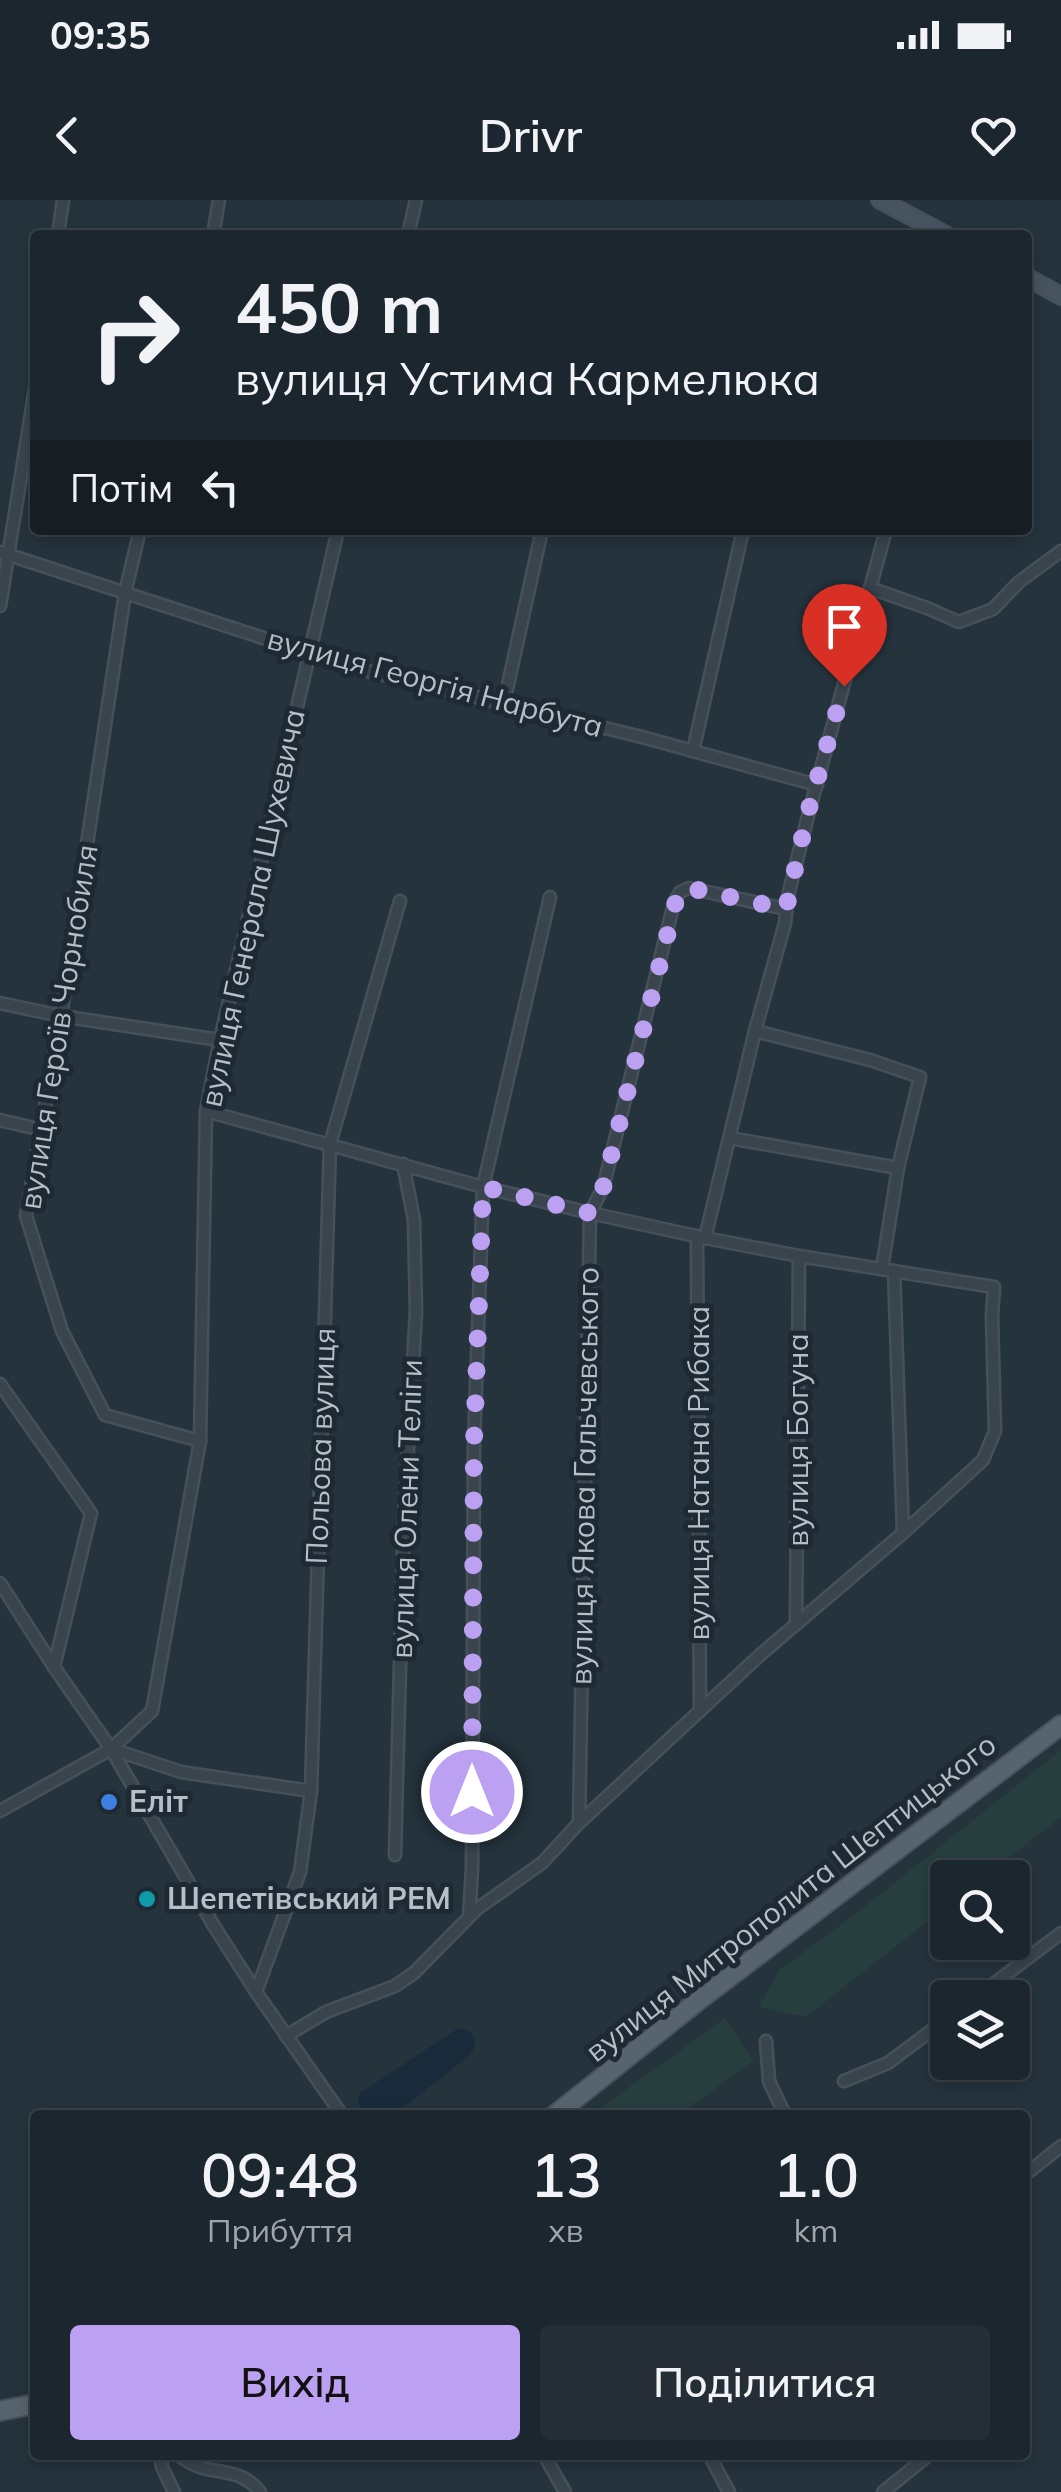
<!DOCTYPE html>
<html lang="uk">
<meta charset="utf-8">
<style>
body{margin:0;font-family:Mulish,sans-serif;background:#252e36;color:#f1f3f6;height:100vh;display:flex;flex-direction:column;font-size:38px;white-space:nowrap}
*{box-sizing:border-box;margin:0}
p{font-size:32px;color:#a0a5aa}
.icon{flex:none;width:55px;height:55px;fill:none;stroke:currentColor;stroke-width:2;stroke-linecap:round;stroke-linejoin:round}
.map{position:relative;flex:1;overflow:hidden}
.sheet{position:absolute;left:30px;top:1910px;width:1000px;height:350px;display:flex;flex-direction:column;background:#1c262e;border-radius:10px;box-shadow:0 5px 15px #0003,0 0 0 2px #3a434a}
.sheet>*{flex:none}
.hud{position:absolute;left:30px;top:30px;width:1002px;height:305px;border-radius:10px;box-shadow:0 5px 15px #0003,0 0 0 2px #3a434a;background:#1c262e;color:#f1f3f6;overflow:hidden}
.controls{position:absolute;left:930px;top:1660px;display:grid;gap:20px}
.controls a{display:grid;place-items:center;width:100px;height:100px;border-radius:10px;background:#1c262e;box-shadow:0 5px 15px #0003,0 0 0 2px #3a434a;font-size:50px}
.pin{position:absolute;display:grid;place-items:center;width:85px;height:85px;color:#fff;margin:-102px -42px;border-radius:50% 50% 50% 0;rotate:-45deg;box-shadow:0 0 10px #0007}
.pin .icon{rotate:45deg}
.me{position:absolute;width:110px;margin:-55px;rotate:0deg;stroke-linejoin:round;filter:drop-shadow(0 0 8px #0008)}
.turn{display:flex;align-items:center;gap:35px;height:210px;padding:0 40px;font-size:45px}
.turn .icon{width:130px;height:130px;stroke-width:2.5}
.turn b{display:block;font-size:70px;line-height:85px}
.then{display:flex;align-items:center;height:95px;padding:0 40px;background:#0003;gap:20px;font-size:38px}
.eta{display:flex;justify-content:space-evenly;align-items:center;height:170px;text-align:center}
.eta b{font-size:60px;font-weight:600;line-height:70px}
.cta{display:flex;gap:20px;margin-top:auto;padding:20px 40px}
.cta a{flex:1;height:115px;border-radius:10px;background:#bca0f2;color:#111;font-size:40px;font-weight:600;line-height:115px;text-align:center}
.cta a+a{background:#252e36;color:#f1f3f6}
.status{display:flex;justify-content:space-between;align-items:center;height:70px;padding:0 50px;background:#1c262e;direction:ltr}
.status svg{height:28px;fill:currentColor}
header{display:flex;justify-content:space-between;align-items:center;height:130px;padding:0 40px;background:#1c262e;font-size:45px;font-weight:600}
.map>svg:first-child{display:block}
</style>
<div class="status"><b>09:35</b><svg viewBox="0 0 49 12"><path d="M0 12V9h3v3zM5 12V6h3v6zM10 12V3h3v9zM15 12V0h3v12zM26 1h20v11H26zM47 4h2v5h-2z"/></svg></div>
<header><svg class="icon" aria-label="back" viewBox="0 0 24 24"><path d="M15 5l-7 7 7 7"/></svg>Drivr<svg class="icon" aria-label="heart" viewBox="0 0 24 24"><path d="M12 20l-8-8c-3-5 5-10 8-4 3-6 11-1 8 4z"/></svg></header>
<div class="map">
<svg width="1061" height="2292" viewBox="0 0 1061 2292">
<rect width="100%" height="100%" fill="#25333d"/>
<g fill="#273e3e">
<path d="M1061,1550V1617L984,1677L948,1678L947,1706L806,1817L759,1807L779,1770L857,1713Z"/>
<path d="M725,1818L753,1861L680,1915H591Z"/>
</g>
<path fill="#192b3b" d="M462,1828C475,1832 478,1842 471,1854L394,1915H369C362,1908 355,1903 360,1893L454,1831Z"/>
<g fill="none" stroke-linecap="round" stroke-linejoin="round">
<g stroke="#45505a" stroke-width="15">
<g id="street">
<path d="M58,35L63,0"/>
<path d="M213,35L219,0"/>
<path d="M408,35L416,0"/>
<path d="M140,330L125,393L61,816L26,1016L62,1131L105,1215L200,1241"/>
<path d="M0,352L355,468L642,537L817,585"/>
<path d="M870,388L927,408L959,422L993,409L1019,382L1061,351"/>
<path d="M0,406L35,189"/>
<path d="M504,503L542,330"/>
<path d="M693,551L743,330"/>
<path d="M0,803L61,816L220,840"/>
<path d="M755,831L870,860L920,877L898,968L882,1069"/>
<path d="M206,911L483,987L590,1013L705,1038L799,1056L994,1087L992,1116L995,1231L983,1260L903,1333L760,1455L579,1623L542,1663L477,1709L414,1773L395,1786L326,1812L286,1836"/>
<path d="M0,920L42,930"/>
<path d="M730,938L898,968"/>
<path d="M697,1036L700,1511"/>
<path d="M705,1038L755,831L785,723L788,696L809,612L886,330"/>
<path d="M894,1071L903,1333"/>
<path d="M0,1184L91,1313L54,1467"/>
<path d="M0,1383L54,1467L111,1549L214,1726L256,1792L342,1915"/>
<path d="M796,1423L799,1056"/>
<path d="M112,1549L181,1572L311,1591"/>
<path d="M0,1611L111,1549L152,1511L200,1241L206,911L220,840L338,330"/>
<path d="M579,1623L590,1013L603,988L674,703L680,692L689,688L786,709"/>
<path d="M395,1655L404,1316L416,1112L414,1020L403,964"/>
<path d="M469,1716L472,1670L474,1243L483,987L550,697"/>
<path d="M256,1792L300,1672L311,1591L330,944L400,701"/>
<path d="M975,1798L1061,1733"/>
<path d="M766,1841L769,1881L785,1915"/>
<path d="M844,1881L888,1863L948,1818"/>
<path d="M1025,1975L1061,1946"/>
<path d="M160,2255L162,2267L174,2292"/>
<path d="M179,2255C207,2280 237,2262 260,2292"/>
<path d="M544,2255L565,2292"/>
<path d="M709,2255L729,2292"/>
<path d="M883,2292L929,2255"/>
</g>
</g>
<g stroke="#45505a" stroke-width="20">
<g id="secondary">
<path d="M880,0L946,35"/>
<path d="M1028,78L1061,96"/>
</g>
</g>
<g stroke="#45505a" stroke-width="22">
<g id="primary">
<path d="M555,1915L699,1800L1061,1525"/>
<path d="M0,2211L35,2204"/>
</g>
</g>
<use href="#street" stroke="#39444d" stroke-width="10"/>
<use href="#secondary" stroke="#475460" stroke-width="15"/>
<use href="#primary" stroke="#57636d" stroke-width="18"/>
</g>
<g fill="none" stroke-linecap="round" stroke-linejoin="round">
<path stroke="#bca0f2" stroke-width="18" stroke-dasharray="0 32.4" d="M472,1592L474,1242L483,987L590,1013L603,988L677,697L684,689L689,688L786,709L808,612L844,486"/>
</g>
<circle fill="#3f7fe0" stroke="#1e2933" stroke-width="4" cx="109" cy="1602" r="10"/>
<circle fill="#0f9aa8" stroke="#1e2933" stroke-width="4" cx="147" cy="1699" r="10"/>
<g text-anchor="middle" stroke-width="10" stroke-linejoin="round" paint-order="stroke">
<g font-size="30" fill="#b5bfc8" stroke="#1e2933">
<text transform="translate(435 483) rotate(15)" y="10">вулиця Георгія Нарбута</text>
<text transform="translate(253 708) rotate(-78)" y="10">вулиця Генерала Шухевича</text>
<text transform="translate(59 827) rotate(-81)" y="10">вулиця Героїв Чорнобиля</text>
<text transform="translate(798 1240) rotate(-90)" y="10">вулиця Богуна</text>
<text transform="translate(321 1246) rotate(-88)" y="10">Польова вулиця</text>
<text transform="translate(699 1273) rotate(-90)" y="10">вулиця Натана Рибака</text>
<text transform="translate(585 1276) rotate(-89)" y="10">вулиця Якова Гальчевського</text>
<text transform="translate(407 1309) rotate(-88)" y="10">вулиця Олени Теліги</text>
<text transform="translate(791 1698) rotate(-38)" y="10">вулиця Митрополита Шептицького</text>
</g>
<g font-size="30" font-weight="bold" fill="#b5bfc8" stroke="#1e2933" text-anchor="start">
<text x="129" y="1612">Еліт</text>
<text x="167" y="1709">Шепетівський РЕМ</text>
</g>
</g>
</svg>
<div class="controls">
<a><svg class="icon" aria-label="search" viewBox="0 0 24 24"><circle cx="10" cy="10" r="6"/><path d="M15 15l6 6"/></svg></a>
<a><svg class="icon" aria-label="layers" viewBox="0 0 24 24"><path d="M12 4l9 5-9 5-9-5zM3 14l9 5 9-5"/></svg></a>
</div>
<div class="pin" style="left:844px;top:486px;background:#d93025"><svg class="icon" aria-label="arrive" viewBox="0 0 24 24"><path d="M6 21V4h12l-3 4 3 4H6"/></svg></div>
<svg class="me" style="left:472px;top:1592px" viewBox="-20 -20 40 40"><circle r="17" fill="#bca0f2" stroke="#fff" stroke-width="3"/><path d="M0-11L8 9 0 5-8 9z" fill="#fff"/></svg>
<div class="hud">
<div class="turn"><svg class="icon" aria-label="right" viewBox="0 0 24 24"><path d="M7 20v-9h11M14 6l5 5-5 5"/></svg><div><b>450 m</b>вулиця Устима Кармелюка</div></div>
<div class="then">Потім<svg class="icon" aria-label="left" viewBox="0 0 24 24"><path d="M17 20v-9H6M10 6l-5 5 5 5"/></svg></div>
</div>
<section class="sheet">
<div class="eta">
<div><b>09:48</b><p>Прибуття</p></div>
<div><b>13</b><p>хв</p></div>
<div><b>1.0</b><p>km</p></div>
</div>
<div class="cta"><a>Вихід</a><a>Поділитися</a></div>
</section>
</div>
